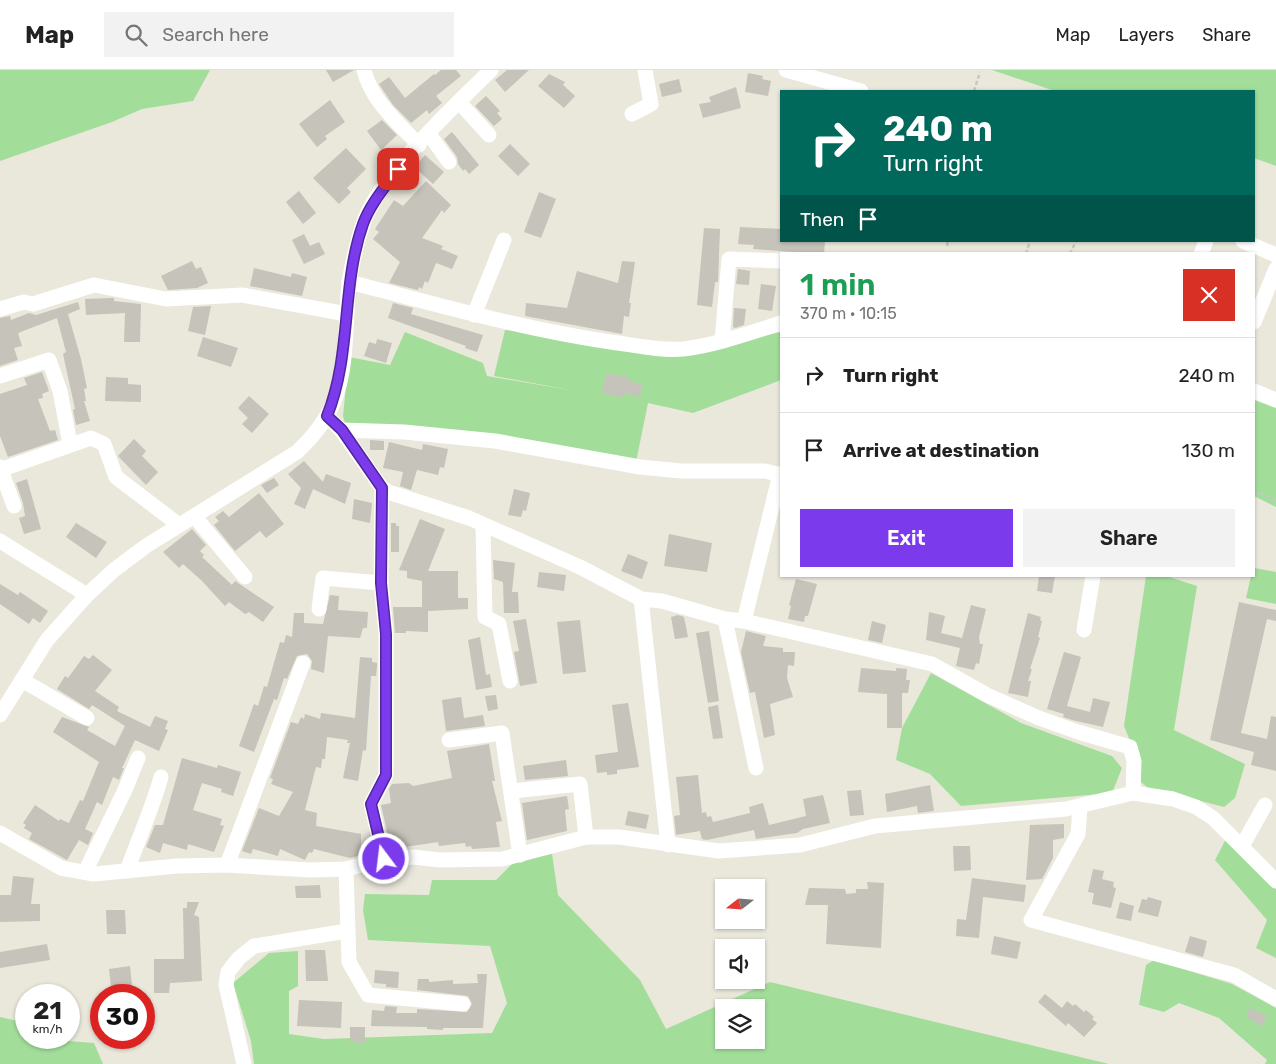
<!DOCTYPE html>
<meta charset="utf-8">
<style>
body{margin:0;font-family:Rubik,sans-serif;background:#f2f2f2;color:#222;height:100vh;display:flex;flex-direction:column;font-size:19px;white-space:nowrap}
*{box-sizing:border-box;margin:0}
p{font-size:16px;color:#767676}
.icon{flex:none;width:28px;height:28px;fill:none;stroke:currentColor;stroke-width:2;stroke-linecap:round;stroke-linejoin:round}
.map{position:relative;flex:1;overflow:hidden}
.side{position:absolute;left:780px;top:182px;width:475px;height:325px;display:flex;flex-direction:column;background:#fff;border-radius:0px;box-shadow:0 1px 4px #0004}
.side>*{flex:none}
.banner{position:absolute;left:780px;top:20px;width:475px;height:152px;border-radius:0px;box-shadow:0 1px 4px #0004;background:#00695c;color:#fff;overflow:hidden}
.needle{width:32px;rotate:253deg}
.fabs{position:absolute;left:715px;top:809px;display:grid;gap:10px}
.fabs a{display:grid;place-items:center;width:50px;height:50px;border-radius:0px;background:#fff;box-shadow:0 1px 4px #0004;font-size:25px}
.speed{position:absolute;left:15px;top:914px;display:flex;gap:10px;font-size:25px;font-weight:700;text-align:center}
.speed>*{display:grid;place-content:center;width:65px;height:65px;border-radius:50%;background:#fff;box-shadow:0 1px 4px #0004;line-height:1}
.speed small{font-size:12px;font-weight:400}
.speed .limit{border:8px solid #d22;background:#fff;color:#111}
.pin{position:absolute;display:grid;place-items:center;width:42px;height:42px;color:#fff;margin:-21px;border-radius:10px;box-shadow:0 2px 8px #0006}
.me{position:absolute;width:55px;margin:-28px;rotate:345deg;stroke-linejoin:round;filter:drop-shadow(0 0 4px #0008)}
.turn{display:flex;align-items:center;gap:18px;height:105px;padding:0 20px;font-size:22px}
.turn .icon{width:65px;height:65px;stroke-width:2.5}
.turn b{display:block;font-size:35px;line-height:42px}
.then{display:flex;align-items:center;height:48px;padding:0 20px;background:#0003;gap:10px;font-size:19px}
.round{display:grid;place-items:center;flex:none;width:52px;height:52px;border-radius:0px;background:#f2f2f2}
.headline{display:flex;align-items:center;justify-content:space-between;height:85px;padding:0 20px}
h1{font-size:30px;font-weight:600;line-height:38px;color:#1e9e55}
.button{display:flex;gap:10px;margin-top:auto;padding:10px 20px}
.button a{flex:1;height:58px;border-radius:0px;background:#7c3aed;color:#fff;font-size:20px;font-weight:600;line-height:58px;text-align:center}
.button a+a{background:#f2f2f2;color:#222}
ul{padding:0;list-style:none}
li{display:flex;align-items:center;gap:15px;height:75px;padding:0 20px;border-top:1px solid #e0e0e0}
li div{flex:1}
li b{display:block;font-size:19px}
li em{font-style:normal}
header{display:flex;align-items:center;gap:30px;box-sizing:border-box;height:70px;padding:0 25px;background:#fff;border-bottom:1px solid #e0e0e0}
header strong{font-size:24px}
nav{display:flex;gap:28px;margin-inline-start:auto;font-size:18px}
.search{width:350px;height:45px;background:#f2f2f2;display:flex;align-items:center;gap:12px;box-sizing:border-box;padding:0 18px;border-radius:0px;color:#767676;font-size:19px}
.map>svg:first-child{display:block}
</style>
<header>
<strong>Map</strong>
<div class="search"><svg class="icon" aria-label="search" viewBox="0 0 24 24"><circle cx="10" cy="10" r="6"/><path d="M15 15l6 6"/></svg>Search here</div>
<nav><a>Map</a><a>Layers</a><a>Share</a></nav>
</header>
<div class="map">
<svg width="1276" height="994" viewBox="0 0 1276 994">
<rect width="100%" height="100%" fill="#eae7db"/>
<g fill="#a2de9a" fill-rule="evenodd">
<path d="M0,0H210L193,31L142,39L112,52L0,91Z"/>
<path d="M992,0H1276V96L1254,88V21H1055Z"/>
<path d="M505,260L698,276L781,262V310L693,343L648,333L636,392L345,353L343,346L349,287L390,295L405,262L483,293L487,306L576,321L494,306Z"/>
<path d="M1254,330L1276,338V437L1254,426Z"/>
<path d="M1254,498L1276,502V534L1246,528L1251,506H1254Z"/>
<path d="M1146,506H1166L1197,516L1174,660L1245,694L1235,728L1224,737L1147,717L1137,709L1138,690L1124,656Z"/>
<path d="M931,603L1021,653L1112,686L1122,698L1112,723L961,736L930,704L896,690L902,658Z"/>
<path d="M1226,769L1276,819V888L1256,878L1267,850L1215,790Z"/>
<path d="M552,783L558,825L640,910L666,959L770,912L1109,994H254L251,971L233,913L269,883L298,881V916L289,921V964L324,969L492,963L507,933L490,876L368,870L363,840L365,824L429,825L432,810H496L513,793ZM724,938H756V970H724Z"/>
<path d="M1154,890L1232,914L1276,938V994H1265L1267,990L1219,948L1179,933L1164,942L1139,935L1146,895Z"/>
<path d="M0,947L26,953V968L94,973L103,994H0Z"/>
</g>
<g fill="#c5c3ba">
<path d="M326,0H354L333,12Z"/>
<path d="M441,0H456L461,6L436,26L442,33L429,44L427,40L411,53L393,35L379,14L389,7L405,28L434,4L435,5Z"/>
<path d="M507,0H529L505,22L495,10Z"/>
<path d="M748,3L763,6L762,9L771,11L768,26L745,22Z"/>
<path d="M549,4L565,12L563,15L575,26L564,38L538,16Z"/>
<path d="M679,9L682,22L662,27L659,14Z"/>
<path d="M736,17L741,38L703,48L699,34L711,32L709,27Z"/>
<path d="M486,26L500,41L497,43L502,49L494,56L475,36Z"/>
<path d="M330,30L345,52L325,66L327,69L317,77L299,54Z"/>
<path d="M382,50L397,65L381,80L367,61Z"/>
<path d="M452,62L479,95L469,104L465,99L463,101L458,94L457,87L444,69Z"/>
<path d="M510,74L530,94L518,106L498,86Z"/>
<path d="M346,78L366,99L347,118L351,122L339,134L313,108Z"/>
<path d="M425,85L444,102L433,114L414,97Z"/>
<path d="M426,111L451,135L444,143L442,140L422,168L443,176L441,179L458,186L452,199L436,193L428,213L425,211L422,219L419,217L418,220L389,213L400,192L373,169L379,162L375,159L394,130L403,136Z"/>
<path d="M299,121L316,143L303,154L286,132Z"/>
<path d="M539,122L556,129L541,168L524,162Z"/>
<path d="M740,157L781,159V171H825L824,184L753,179L754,175L738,174Z"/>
<path d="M704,158L720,159L718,212H715L712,237L697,235Z"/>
<path d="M304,164L310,176L319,172L325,184L304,194L292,170Z"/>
<path d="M192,191L196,199L201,197L208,213L197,218L168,220L161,206Z"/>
<path d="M622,191L635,192L629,233H631L629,247L624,246L622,264L525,246L526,233L567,238L577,201L618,213Z"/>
<path d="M254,198L291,207L292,203L307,207L302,226L250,216Z"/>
<path d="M738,199L750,201L749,215L736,214Z"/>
<path d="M761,214L776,216L772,241L758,239Z"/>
<path d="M111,228H114V231L141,234L140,272H124L125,243L86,245L85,229Z"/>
<path d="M78,232L80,239L68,244L81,289L87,318L84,319L86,331H84L90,351L76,355L73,340L75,339L63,284L66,282L57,248L18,263L22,276L14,278L18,290L0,296V248L10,246L11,250L29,243L36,245Z"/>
<path d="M393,233L413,238L411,244L483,265L477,282L465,278L466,276L388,248Z"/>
<path d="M211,236L205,265L188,261L193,237Z"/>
<path d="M734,238L746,239L744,255L735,258L733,257Z"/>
<path d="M203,267L238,278L231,297L197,286Z"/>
<path d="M377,269L392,273L386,293L364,286L369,272L376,274Z"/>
<path d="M42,302L49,321L42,324L43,328L38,329L50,361L55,360L58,370L8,387L0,366V324L27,315L24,308Z"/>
<path d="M606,304L628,306L627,310L642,314L640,327L625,323L624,328L602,323Z"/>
<path d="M106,307L128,308V314L141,315V332L105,331Z"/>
<path d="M249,326L269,344L252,363L242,354L248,348L238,338Z"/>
<path d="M134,369L146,381L142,386L158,402L146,415L118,386Z"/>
<path d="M370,370L384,371V380H370Z"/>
<path d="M389,372L422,380L423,374L448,379L444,398L440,397L438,405L417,400L411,420L400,416L403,402L383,398Z"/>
<path d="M304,391L323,412L326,404L351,413L345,434L313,419L305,439L294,434L301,418L288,404Z"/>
<path d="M274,408L279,415L267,423L261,415Z"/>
<path d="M27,409L41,459L24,464L19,448L25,446L23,433L16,413Z"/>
<path d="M514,419L530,423L526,441L523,440L521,447L508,445Z"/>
<path d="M259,423L284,454L266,468L260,461L235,481L214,455L219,451L215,447L223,441L229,447Z"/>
<path d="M354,429L372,433L370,453L352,449Z"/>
<path d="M420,449L445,459L428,501H458V528H468V539L428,541V562L406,561V563H395L393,537H422V511L407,508V501L399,500Z"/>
<path d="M76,453L107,472L96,488L66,467Z"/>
<path d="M391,453H396V456H399V482H391Z"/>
<path d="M192,459L206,475L200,481L204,485L202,487L232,515L235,511L274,537L263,552L249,542L245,544L229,532L225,536L202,511L183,494L179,498L163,482Z"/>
<path d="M669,464L712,473L707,502L664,496Z"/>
<path d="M628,484L648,492L642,509L621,501Z"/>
<path d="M493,490L515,493L512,522H518L519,543H504L503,512L494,509Z"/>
<path d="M539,502L566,505L564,521L537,517Z"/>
<path d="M1039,506H1055L1052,523L1037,521Z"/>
<path d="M796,509L817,514L808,546H805L804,552L788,549L791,536L789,535Z"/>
<path d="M0,514L18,525L20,522L48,541L40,553L33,548L29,554L0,534Z"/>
<path d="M330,525L339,526L338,540L368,542L367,558H363L360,568L328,566L324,603L311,599L312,591L307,584L297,586L287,609L284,608L277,630L274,629L254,682L239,676L254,634L258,636L264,616L267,617L280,572L284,573L286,565L292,567L294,543H304V553L323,554Z"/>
<path d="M1239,532L1276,540V551L1267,549L1241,663L1267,669L1271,646L1276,647V701L1251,695L1254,682L1210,670Z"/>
<path d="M971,535L986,539L979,567L980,574H983L979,594L976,593L974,600L956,596L960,578L926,570L929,542L945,546L941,563L962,568Z"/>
<path d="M1028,543L1041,547L1040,550L1042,551L1038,567L1040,568L1030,599H1032L1028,611H1031L1028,627L1008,623Z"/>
<path d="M678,545L684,547L688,567L675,569L671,547Z"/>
<path d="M526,549L537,613L520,616L514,582L519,581L513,551Z"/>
<path d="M580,550L586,602L563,604L557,552Z"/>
<path d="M872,551L886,555L882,573L868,570Z"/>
<path d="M709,561L719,631L708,633L696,563Z"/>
<path d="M746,561L766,566L763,576L783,578V582H795L794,596L788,595L787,608L793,627L770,634L775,665L764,668L755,622L750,623L741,582Z"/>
<path d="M480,567L486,605L490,604L492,617L476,620L468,570Z"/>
<path d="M1064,582L1081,587L1067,636L1090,642L1093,628L1110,632L1103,657L1072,650L1063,647L1064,644L1047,639Z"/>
<path d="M93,585L112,600L95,621L119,637L117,641L150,657L155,646L168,651L165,659L168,660L159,681L135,670L122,698H124L119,710L113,707L102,735L97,732L85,759L93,763L88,775L79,770L67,790L29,769L32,763L24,758L26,755L23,753L35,735L59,751L60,749L69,753L80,730L83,731L99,692L53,662L62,647L89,657L87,660L115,676L125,656L92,635L89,639L57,619L65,606L68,608L84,586L89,589Z"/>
<path d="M360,587L372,588V592L377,593V596L376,606H371L366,681L363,680L358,711L343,708L350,673H347L348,670L327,667L325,689H322L321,698L316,697L305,740L317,743L316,756L361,764V785L350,788L314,779L312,783L309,782L305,790L280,779L278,786L253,779L251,784L242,781L259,738L279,746L293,722L271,714L273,709L270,708L291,652L298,654L301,647L304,649L305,644L320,649L321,643L355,648Z"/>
<path d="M861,598L896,601V598L907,599L906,610H910L908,623H902V658H887V624L858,622Z"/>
<path d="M496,625L498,639L488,641L485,626Z"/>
<path d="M461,627L464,648L483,645L485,656L446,661L442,630Z"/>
<path d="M628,633L639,697L617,700V704L607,705V702L597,703L595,685L618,682L612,635Z"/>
<path d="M718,635L723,668L713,669L708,637Z"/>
<path d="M489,674L495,711H492L502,751L496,752L500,777L472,779L471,776L466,777L465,773L439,776L438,772L391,779L381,735L391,733L389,719L392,714L409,713L413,716L452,708L447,681Z"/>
<path d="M182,688L217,698L218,695L241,702L233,726L221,722L222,719L202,713L193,740L222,749L220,755L224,756L214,782L188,774L187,780L163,773L160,783L146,777L155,755H163Z"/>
<path d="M566,690L568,706L525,710L523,696Z"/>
<path d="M698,705L702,743L706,742L707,747L711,746L713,752L750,743L749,737L763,733L769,755L806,746L803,729L823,725L830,753L803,759L797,763L756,769L754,760L707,770L702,769L700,761L676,765L674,746L680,745L676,707Z"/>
<path d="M930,715L934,741L918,743L917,736L887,742L885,724Z"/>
<path d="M861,720L864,745L850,746L847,721Z"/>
<path d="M567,726L569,739L565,740L567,761L527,770L522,733Z"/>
<path d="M628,741L649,745L646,759L625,755Z"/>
<path d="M1064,754V768L1053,770V788L1042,809L1026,810L1030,755Z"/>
<path d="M953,776H970L971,800L954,801Z"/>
<path d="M1093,799L1104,801L1102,809L1114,812L1113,817L1116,818L1111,838L1092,834L1094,823L1088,822Z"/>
<path d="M13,806L34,808L31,834H40V851L0,852V825H11Z"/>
<path d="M972,808L1026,815L1024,832L983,827L979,868L956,866L957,849L966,850Z"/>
<path d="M867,812L884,813L881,878L826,874L828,835H805L809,818L845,819L846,824L856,823V819H868Z"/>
<path d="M320,815L321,828H296L295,816Z"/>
<path d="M1148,827L1162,831L1158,847L1138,842L1142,829L1147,830Z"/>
<path d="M187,832H199L194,845L199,847L202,911L170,913L169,923H154V889H184L183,838H187Z"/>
<path d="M1120,832L1134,836L1131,851L1116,848Z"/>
<path d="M106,840H125L126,864H107Z"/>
<path d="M994,866L1021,872L1017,889L991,884Z"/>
<path d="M1190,866L1207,871L1203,887L1185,882Z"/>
<path d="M47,874L50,890L0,898V882Z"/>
<path d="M305,880H325L328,911H306Z"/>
<path d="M130,896L133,925H112L109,899Z"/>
<path d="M375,900L399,902L398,918L386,917V914L374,913Z"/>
<path d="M477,904H487L483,958H443V960L427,959V957L371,956L372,940L384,941L385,936L397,937L396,943H417V939L467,942L472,934L468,926L417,920L418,909H429V912L453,910V914L478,913Z"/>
<path d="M1045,924L1062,938L1067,931L1073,936L1075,934L1084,942L1086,940L1094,947L1092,949L1097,953L1084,967L1068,953L1066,956L1038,932Z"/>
<path d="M299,930L342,932L341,958L297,956Z"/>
<path d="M1250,938L1267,946L1262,956L1246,947Z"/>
<path d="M350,957H365V973L350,972Z"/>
</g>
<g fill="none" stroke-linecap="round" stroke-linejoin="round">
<g stroke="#c7c7c7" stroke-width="2.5" stroke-dasharray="4 2.5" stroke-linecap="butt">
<path d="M974,21L980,2"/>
<path d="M947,176L948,171"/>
<path d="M1026,184L1030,171"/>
<path d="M1070,184L1076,171"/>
<path d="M1254,423H1262L1276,431"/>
</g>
<g stroke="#fff" stroke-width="15">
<path d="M364,0C371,30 398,53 419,75"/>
<path d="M786,0L861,21"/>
<path d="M459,32L489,65"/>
<path d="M632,44L651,34L645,0"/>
<path d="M429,64L449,92"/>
<path d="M1243,171L1276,185"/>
<path d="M1201,184L1206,171"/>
<path d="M349,212C436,234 522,259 611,272C634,275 660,281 683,279C716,275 749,263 781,253"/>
<path d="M0,239L24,232L33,234L94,215L166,229L242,225L347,244"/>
<path d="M474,245L504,170"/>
<path d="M1254,252L1276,199"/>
<path d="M722,271L729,189L781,191"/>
<path d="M0,306L49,290L60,321L70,374"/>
<path d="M1254,321L1276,330"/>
<path d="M327,346L341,360L382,418L388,422L469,448L580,497L641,529L662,531L725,549L744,551L932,594L987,625L1039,648L1078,662L1130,677L1134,691L1133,723"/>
<path d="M341,360L404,362L495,371L640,397L681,401H765L781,405"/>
<path d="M0,397L14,436"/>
<path d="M0,400L91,368L104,374L116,407L179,455"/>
<path d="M382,418L381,513L386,564V705L371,734L384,789"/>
<path d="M195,447L245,507"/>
<path d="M483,455L485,547L499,554L510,611"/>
<path d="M0,471L87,525"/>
<path d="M641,529L668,775"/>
<path d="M319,539L323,508L381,513"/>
<path d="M725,549L756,698"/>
<path d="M744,551L780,404"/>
<path d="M1084,560L1093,506"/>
<path d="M22,610L87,648"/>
<path d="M0,645L47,570L87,525L114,500L146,476L297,382C308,371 318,361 326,347C350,309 344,256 349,213C352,194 357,172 363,154C380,104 453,38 491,0"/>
<path d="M449,670L502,663L520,785"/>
<path d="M512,721L580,714L586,767"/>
<path d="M1080,737L1078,764L1031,850L1234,905L1276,929"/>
<path d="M0,763L61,798L94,804L177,796L227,795L310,800L346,799L384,789L413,787L440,790L502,789L586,767H619L719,781L800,775L875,756L1066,739L1133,723L1173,729L1196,737L1213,748L1276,811"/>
<path d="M1242,776L1265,735"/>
<path d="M227,795L303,593"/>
<path d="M346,799L349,892L368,925L463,934"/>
<path d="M127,801C138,769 152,740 161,707"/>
<path d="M85,802L125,720L138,688"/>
<path d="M244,994L226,915L228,902L239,888L254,876L347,861"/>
</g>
</g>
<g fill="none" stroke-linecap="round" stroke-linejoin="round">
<g stroke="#51269a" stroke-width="12">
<path id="route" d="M384,789L371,734L386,705V564L381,513L382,418L342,360L327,346C352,284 341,216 363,154C370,134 386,116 398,99"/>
</g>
<use href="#route" stroke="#7c3aed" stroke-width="9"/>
</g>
</svg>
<div class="fabs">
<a><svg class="needle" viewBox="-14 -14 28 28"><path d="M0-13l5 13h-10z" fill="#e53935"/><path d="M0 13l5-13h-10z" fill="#767676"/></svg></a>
<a><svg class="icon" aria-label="sound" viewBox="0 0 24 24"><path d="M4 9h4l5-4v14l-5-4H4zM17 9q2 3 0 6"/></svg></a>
<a><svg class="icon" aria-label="layers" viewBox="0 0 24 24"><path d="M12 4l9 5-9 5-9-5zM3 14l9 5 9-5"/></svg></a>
</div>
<div class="speed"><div>21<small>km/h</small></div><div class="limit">30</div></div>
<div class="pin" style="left:398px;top:99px;background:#d93025"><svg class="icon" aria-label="arrive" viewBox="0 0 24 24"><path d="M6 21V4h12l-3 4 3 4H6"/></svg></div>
<svg class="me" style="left:384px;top:789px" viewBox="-20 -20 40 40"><circle r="17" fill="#7c3aed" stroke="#fff" stroke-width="3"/><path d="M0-11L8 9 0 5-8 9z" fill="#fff"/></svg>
<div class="banner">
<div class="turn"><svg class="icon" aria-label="right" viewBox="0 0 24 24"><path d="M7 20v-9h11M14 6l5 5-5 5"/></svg><div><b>240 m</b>Turn right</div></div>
<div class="then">Then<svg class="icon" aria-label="arrive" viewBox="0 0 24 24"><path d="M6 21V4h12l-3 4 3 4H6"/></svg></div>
</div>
<section class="side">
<div class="headline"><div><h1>1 min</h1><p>370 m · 10:15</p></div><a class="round" style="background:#d93025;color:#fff"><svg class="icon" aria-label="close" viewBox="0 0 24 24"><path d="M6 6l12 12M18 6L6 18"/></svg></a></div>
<ul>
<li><svg class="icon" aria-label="right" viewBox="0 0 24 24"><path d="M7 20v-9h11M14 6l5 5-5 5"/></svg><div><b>Turn right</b></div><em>240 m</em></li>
<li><svg class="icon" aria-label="arrive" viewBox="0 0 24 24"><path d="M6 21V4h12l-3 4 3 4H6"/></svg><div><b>Arrive at destination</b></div><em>130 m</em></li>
</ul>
<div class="button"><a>Exit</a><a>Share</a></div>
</section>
</div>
